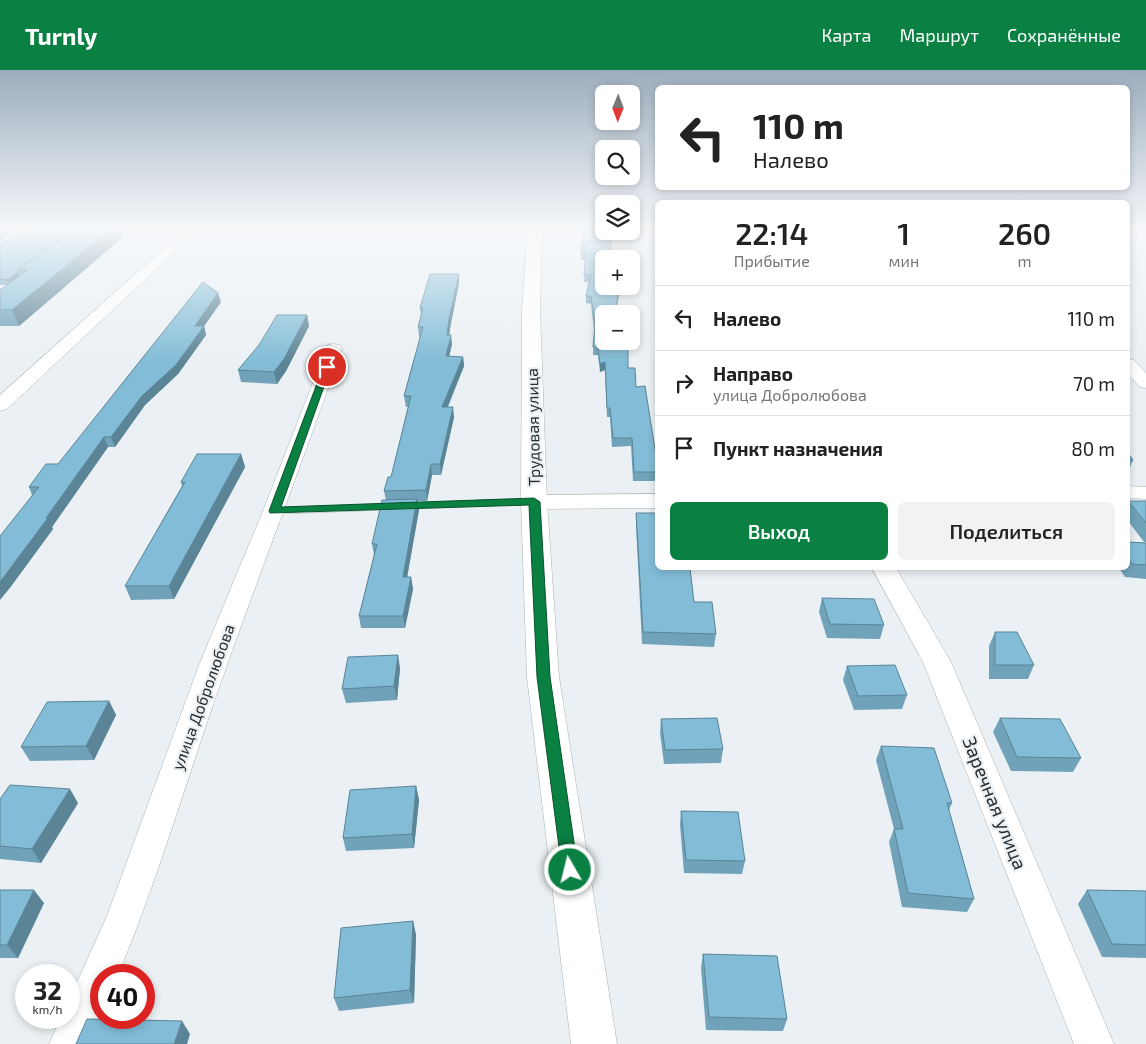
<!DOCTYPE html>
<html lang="ru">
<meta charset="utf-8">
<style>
body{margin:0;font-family:"Exo 2",sans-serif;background:#f2f2f2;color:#222;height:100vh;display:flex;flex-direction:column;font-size:19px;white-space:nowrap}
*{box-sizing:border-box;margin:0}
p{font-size:16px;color:#767676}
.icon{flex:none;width:28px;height:28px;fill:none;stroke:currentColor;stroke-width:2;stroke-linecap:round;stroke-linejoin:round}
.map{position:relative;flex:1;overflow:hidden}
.panel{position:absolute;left:655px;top:130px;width:475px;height:370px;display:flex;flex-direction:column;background:#fff;border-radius:8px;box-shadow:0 2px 8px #0003}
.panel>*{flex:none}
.guide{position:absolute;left:655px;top:15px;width:475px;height:105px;border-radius:8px;box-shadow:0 2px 8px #0003;background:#fff;color:#222;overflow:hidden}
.needle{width:32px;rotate:181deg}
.controls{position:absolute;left:595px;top:15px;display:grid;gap:10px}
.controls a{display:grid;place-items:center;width:45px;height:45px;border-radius:8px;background:#fff;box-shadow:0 2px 8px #0003;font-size:25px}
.speed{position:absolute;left:15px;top:894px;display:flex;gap:10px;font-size:25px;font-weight:700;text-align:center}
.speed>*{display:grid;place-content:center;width:65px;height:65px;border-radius:50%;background:#fff;box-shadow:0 2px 8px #0003;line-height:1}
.speed small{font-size:12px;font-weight:400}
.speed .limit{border:8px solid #d22;background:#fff;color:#111}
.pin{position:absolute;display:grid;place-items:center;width:42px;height:42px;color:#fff;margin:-21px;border:2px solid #fff;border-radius:50%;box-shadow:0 1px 5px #0007}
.me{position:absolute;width:55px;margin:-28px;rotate:352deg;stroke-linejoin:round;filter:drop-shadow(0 0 4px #0008)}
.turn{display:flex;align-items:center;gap:18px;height:105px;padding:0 15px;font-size:22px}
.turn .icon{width:65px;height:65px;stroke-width:2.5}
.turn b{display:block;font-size:35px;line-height:42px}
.eta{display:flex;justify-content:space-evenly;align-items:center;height:85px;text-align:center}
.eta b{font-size:30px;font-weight:600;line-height:35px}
.button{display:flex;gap:10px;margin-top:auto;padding:10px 15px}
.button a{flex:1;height:58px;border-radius:8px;background:#0b8043;color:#fff;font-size:20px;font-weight:600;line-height:58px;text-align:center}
.button a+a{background:#f2f2f2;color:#222}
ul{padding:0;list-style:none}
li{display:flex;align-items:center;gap:15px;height:65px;padding:0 15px;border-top:1px solid #e0e0e0}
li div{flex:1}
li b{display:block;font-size:19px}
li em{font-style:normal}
header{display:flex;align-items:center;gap:30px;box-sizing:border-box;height:70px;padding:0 25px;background:#0b8043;color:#fff}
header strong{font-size:24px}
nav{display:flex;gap:28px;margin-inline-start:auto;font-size:18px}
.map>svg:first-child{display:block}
</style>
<header>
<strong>Turnly</strong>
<nav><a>Карта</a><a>Маршрут</a><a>Сохранённые</a></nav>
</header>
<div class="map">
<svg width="1146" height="974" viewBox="0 0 1146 974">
<rect width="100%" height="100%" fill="#eaf0f3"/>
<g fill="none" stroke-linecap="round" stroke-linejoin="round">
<g stroke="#acb2b4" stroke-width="1">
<g id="service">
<path d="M30,157H45L30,161L0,178V173L26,158Z"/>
<path d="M534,429L538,430L539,432L538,434L274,444L269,441L274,438Z"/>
</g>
</g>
<g stroke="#acb2b4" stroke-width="1">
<g id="minor">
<path d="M188,157H201L7,339L0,341V325Z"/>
<path d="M334,274L340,275L342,279C305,385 265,489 227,595C190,698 160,804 118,905H101V945L89,974H49L61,948H69V930L107,846L199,595L263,441L326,279L328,275Z"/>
<path d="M1128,289L1134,290L1146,303V318L1140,317L1128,304Z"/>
<path d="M1128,416L1146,417V429L1128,428Z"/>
<path d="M658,424V438L534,439L526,437L523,432L526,427L534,425Z"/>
<path d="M872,498H896L951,592L1114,974H1074L923,592Z"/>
</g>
</g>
<g stroke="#acb2b4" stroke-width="1">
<path id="tertiary" d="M528,157H542L540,241L547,432L559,607L617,974H571L527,607L521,432L522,241Z"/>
</g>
<use href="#service" fill="#fff" fill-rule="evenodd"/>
<use href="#minor" fill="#fff" fill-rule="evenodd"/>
<use href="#tertiary" fill="#fff" fill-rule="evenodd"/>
</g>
<g fill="#70a2b9">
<path d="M78,157H120L123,167L19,256H0V220L7,215H0V174L72,161Z"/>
<path d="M441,157H465L464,160H441Z"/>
<path d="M584,157L611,217L619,225L616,241L628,298L636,317L658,398V411H633L631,376L612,377L610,347H607L605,300L600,302L598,285H593L594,260L591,234L586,233V226L589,212H584L585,190H581V182Z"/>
<path d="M459,213L450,258L449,265L452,274L449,286L463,287L464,296L448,337L454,347L441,405H432L427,431H418L419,440L407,507H411L413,519L405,558H361L359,546L374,485L372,474L386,430L384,421L391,407L408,337H406L404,326L420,267H419L418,257L421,247L420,238Z"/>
<path d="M221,232L204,256L206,265L178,304L145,335L115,377H108L52,457L53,459L9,519L32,425L29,417L58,394Z"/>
<path d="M307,245L309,256L286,301L277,314L241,312L238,300Z"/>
<path d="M1128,383L1133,390L1129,400H1128Z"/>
<path d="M241,384L245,397L174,529L131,530L125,516L182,416L181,412Z"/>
<path d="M1128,431H1146V472H1144L1128,451Z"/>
<path d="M636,443L716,564L714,577L642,574L636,455Z"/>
<path d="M1128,472L1146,473V509L1125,507L1119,498H1128Z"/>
<path d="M822,528L884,555L880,569L827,568L819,542Z"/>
<path d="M995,562L1034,595L1028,609H989V576Z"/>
<path d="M847,596L907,625L902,639L854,640L843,610Z"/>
<path d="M400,598L397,630L346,633L342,619Z"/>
<path d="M109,631L116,645L94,690L30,691L21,677Z"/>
<path d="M1000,648L1081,688L1073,702L1011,701L993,662Z"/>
<path d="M661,649L723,679L721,693L664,694L660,663Z"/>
<path d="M881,676L952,733L949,740L974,829L967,842L902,837L889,772L894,759L876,690Z"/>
<path d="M416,716L419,730L414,778L346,781L343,768Z"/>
<path d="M0,729L78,733L41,793L0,789Z"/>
<path d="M681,741L745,791L742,804L684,803L680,755Z"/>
<path d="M0,820L44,833L18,888H0Z"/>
<path d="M1087,820L1146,821V888L1102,887L1078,834Z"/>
<path d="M413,851L416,865L414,933L339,941L334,928Z"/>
<path d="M703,884L787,949L783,961L706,960L701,898Z"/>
</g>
<g fill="#5b8496">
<path d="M114,157H120L123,167L19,256L12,240Z"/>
<path d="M8,160L10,165L0,171V165Z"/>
<path d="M18,202L20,208L11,215L8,210Z"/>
<path d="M459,204V213L450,258L448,274L447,265L449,249Z"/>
<path d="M619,218V225L615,244V241Z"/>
<path d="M218,223L221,232L204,256L206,265L178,304L145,335L115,377L111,367Z"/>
<path d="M307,245L309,256L286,301L277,314L274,302Z"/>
<path d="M451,265L452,274L447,296L446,286Z"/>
<path d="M463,287L464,296L443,347L442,337Z"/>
<path d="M605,292V300L600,302V294Z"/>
<path d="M453,337L454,347L441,405L440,394Z"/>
<path d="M104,367L108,377L52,457L53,459L9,519L0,530V512Z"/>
<path d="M241,384L245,397L174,529L169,516Z"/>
<path d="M431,394L432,405L427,431L426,420Z"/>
<path d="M417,429L419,440L405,519L403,507Z"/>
<path d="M411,507L413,519L405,558L403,546Z"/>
<path d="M398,585L400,598L397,630L394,616Z"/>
<path d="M109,631L116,645L94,690L86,676Z"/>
<path d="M416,716L419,730L414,778L412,764Z"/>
<path d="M70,719L78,733L41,793L32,779Z"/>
<path d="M34,820L44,833L18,888L7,875Z"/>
<path d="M413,851L416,865L414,933L410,920Z"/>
<path d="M182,951L190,964L187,974H174Z"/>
</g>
<g fill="#82bcd7" stroke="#5b8496">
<path d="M78,157H114L12,240H0V220L27,200H17Z"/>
<path d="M584,157H604V161H611V189H604V216L619,218L615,241H623L624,244H604V271H628V298H635L636,317L645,316L658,398V402H634L632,368H613L610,338H607L605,292L600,294L598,277H593L595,254L591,226H586L591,205H584L586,183L581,182Z"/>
<path d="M0,160H8L0,165Z"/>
<path d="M25,160L72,161L17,200L18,202L8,210L0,209V174Z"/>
<path d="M430,204H459L449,249L447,265H451L446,286L463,287L442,337H453L440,394H431L426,420L384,421L388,407H391L411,326H404L423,257H418L423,238H420Z"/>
<path d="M203,212L218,223L195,256H204L176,295L142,326L111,367H104L46,448H48L0,512V466L39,417H29L46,394H58Z"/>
<path d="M277,245H307L284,289L274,302L238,300L259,275Z"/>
<path d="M1128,383L1133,390H1128Z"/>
<path d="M197,384H241L169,516H125L185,412H181Z"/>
<path d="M417,429L403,507H411L403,546H359L377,474H372L382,430Z"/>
<path d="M1128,431H1146V453Z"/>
<path d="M636,443H658V498H690L694,532H712L716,564L643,562Z"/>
<path d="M1128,472L1146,473V495L1132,494L1128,487Z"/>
<path d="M822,528L874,529L884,555L830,554Z"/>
<path d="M995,562H1017L1034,595H995Z"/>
<path d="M398,585L394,616L342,619L348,587Z"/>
<path d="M895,595L907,625L858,626L847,596Z"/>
<path d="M109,631L86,676L21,677L47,632Z"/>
<path d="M717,648L723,679L665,680L661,649Z"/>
<path d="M1000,648L1060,649L1081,688L1017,687Z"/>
<path d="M881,676L934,678L952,733H947L974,829L908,823L894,759H903Z"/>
<path d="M10,715L70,719L32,779L0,776V729Z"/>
<path d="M416,716L412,764L343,768L350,720Z"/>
<path d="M681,741L738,742L745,791L686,790Z"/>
<path d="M0,820H34L7,875H0Z"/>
<path d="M1087,820L1146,821V875L1112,874Z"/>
<path d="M413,851L410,920L334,928L341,858Z"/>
<path d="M703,884L777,886L787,949L709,947Z"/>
<path d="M87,949L182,951L174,974H76Z"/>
</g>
<linearGradient id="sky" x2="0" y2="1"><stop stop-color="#9cadbd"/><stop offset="0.54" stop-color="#f6f8fa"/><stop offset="1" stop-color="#f6f8fa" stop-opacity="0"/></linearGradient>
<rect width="1146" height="293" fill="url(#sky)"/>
<path fill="#0b8043" stroke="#07532c" d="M324,295L331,297L281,437L534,428L540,432L550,607L578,800L576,805L570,807L564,805L562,800L537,607L529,435L270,443L269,441Z"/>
<g text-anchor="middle" stroke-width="4.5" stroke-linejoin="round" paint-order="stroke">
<g font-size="16" fill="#2a2c2d" stroke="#eaf0f3">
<text transform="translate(533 357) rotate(-91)" y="6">Трудовая улица</text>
<text transform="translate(203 627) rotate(-70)" y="6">улица Добролюбова</text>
</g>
<g font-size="19" fill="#2a2c2d" stroke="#eaf0f3">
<text transform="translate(995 733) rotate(68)" y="7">Заречная улица</text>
</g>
</g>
</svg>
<div class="controls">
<a><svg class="needle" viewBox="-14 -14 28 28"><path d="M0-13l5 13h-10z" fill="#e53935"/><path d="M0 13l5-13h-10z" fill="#767676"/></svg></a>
<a><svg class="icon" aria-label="search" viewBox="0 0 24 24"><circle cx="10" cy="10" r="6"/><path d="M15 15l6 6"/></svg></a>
<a><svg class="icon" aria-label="layers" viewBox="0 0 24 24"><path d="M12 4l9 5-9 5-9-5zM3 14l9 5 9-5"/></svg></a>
<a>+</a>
<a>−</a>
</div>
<div class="speed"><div>32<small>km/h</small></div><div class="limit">40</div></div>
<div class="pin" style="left:327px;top:297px;background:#d93025"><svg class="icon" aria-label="arrive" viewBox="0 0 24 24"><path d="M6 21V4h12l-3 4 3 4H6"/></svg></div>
<svg class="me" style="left:570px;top:800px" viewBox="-20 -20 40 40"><circle r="17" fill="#0b8043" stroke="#fff" stroke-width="3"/><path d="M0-11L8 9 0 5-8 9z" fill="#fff"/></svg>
<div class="guide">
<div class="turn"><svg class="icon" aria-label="left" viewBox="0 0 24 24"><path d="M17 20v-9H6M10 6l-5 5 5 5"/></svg><div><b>110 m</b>Налево</div></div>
</div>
<section class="panel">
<div class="eta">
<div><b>22:14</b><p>Прибытие</p></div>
<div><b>1</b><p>мин</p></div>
<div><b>260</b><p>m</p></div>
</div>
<ul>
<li><svg class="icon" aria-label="left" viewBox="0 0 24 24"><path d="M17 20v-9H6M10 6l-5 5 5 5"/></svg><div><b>Налево</b></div><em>110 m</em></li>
<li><svg class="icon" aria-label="right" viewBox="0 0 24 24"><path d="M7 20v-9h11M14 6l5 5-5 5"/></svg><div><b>Направо</b><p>улица Добролюбова</p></div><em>70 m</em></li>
<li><svg class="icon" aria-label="arrive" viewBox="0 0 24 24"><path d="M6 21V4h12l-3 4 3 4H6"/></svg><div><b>Пункт назначения</b></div><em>80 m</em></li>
</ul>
<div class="button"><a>Выход</a><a>Поделиться</a></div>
</section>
</div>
